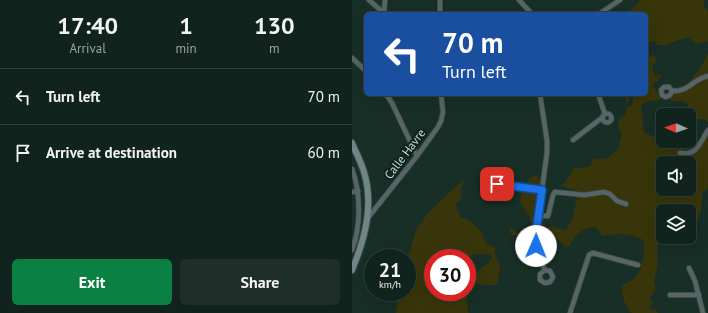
<!DOCTYPE html>
<style>
body{margin:0;font-family:"PT Sans",sans-serif;background:#1e2f2a;color:#f1f3f6;height:100vh;display:flex;flex-direction:column;font-size:15px;white-space:nowrap}
*{box-sizing:border-box;margin:0}
p{font-size:13px;color:#9ca4a4}
.icon{flex:none;width:22px;height:22px;fill:none;stroke:currentColor;stroke-width:2;stroke-linecap:round;stroke-linejoin:round}
.map{position:relative;flex:1;overflow:hidden}
.drawer{display:flex;flex-direction:column;background:#11231d;width:352px}
.drawer>*{flex:none}
.banner{position:absolute;left:12px;top:12px;width:284px;height:84px;border-radius:6px;box-shadow:0 4px 16px #0002,0 0 0 1px #30403b;background:#1a4fa0;color:#fff;overflow:hidden}
.needle{width:26px;rotate:272deg}
.controls{position:absolute;left:304px;top:108px;display:grid;gap:8px}
.controls a{display:grid;place-items:center;width:40px;height:40px;border-radius:6px;background:#11231d;box-shadow:0 4px 16px #0002,0 0 0 1px #30403b;font-size:20px}
.speed{position:absolute;left:12px;top:249px;display:flex;gap:8px;font-size:20px;font-weight:700;text-align:center}
.speed>*{display:grid;place-content:center;width:52px;height:52px;border-radius:50%;background:#11231d;box-shadow:0 4px 16px #0002,0 0 0 1px #30403b;line-height:1}
.speed small{font-size:10px;font-weight:400}
.speed .limit{border:6px solid #d22;background:#fff;color:#111}
.pin{position:absolute;display:grid;place-items:center;width:34px;height:34px;color:#fff;margin:-17px;border-radius:8px;box-shadow:0 2px 6px #0006}
.me{position:absolute;width:44px;margin:-22px;rotate:1deg;stroke-linejoin:round;filter:drop-shadow(0 0 3px #0008)}
.turn{display:flex;align-items:center;gap:14px;height:84px;padding:0 12px;font-size:18px}
.turn .icon{width:52px;height:52px;stroke-width:2.5}
.turn b{display:block;font-size:28px;line-height:34px}
.eta{display:flex;justify-content:space-evenly;align-items:center;height:68px;text-align:center}
.eta b{font-size:24px;font-weight:800;line-height:28px}
.action{display:flex;gap:8px;margin-top:auto;padding:8px 12px}
.action a{flex:1;height:46px;border-radius:6px;background:#0b8043;color:#fff;font-size:16px;font-weight:800;line-height:46px;text-align:center}
.action a+a{background:#1e2f2a;color:#f1f3f6}
ul{padding:0;list-style:none}
li{display:flex;align-items:center;gap:12px;height:56px;padding:0 12px;border-top:1px solid #30403b}
li div{flex:1}
li b{display:block;font-size:15px}
li em{font-style:normal}
main{display:flex;flex:1;min-height:0}
.map>svg:first-child{display:block}
</style>
<main>
<section class="drawer">
<div class="eta">
<div><b>17:40</b><p>Arrival</p></div>
<div><b>1</b><p>min</p></div>
<div><b>130</b><p>m</p></div>
</div>
<ul>
<li><svg class="icon" aria-label="left" viewBox="0 0 24 24"><path d="M17 20v-9H6M10 6l-5 5 5 5"/></svg><div><b>Turn left</b></div><em>70 m</em></li>
<li><svg class="icon" aria-label="arrive" viewBox="0 0 24 24"><path d="M6 21V4h12l-3 4 3 4H6"/></svg><div><b>Arrive at destination</b></div><em>60 m</em></li>
</ul>
<div class="action"><a>Exit</a><a>Share</a></div>
</section>
<div class="map">
<svg width="356" height="313" viewBox="0 0 356 313">
<rect width="100%" height="100%" fill="#172f27"/>
<g fill="#39350b" fill-rule="evenodd">
<path d="M288,0H352V6L356,11V41L344,44L337,38H333L312,45H305L304,42H297L294,41V14H272V12L281,9V7H283Z"/>
<path d="M294,53L296,58L301,54L305,60L300,68L302,74L304,76L309,74V77L301,85L308,97V100L297,101L289,105L292,132L302,137L310,134L311,135V141H330V145L334,151L341,149L356,128V188L350,194C350,207 350,220 337,227V211H311V229L305,237L306,262L302,283L304,288L298,298L301,303L297,307L299,310L302,309L306,313H280C272,306 271,297 269,286C285,279 288,274 291,258C293,251 293,245 290,239L282,236L268,234L250,236L244,227C231,228 223,234 218,246L213,247C208,241 201,235 194,233L192,227C189,232 185,232 181,235C176,238 177,243 173,247L171,244L168,243L169,241L165,236L159,234L157,229L159,228L166,233L169,232H173L176,226L179,224L177,215L170,206L168,199L170,191L175,188L176,181L182,175H184L194,187L193,197L189,200L191,211L190,212L191,223L196,228L200,226L213,231L220,220L225,198L224,191L210,186L211,183H213L223,166L226,169L238,166L241,159L256,158L266,149L270,134L266,127L267,120L273,115L275,107H279L282,98L279,95L275,105L274,99L271,94H294ZM311,163H337V189H311Z"/>
<path d="M356,54V122L353,119H346L341,116L339,108L331,101H320L317,98L320,97L322,91C325,90 331,88 333,86C343,77 350,65 356,54Z"/>
<path d="M111,180L110,187L108,190L110,191L108,201L104,203L106,212L109,217L115,219L130,232L133,243L140,246L143,248V256L148,264L146,282L143,285H134L131,286L126,283H121C121,274 129,267 137,263L140,256L135,253L131,255C124,253 120,254 115,259V258H81V292H115C117,299 113,305 117,313H44L47,292H55V259L65,228L77,212Z"/>
</g>
<g fill="none" stroke-linecap="round" stroke-linejoin="round">
<g stroke="#334a42" stroke-width="6">
<g id="street">
<path d="M17,0L33,14"/>
<path d="M167,0L180,14"/>
<path d="M32,13L33,0"/>
<path d="M88,14V0"/>
<path d="M247,14L268,0"/>
<path d="M0,58L14,71"/>
<path d="M312,87H317L320,91L318,95L314,97L310,95L309,90Z"/>
<path d="M320,91C337,92 341,79 356,76"/>
<path d="M34,94L40,103L65,156"/>
<path d="M188,94L195,141V153L184,232L186,256L193,270"/>
<path d="M246,94L253,114"/>
<circle cx="255" cy="118" r="4.5"/>
<path d="M221,140L251,117"/>
<path d="M328,153C345,156 348,143 356,130"/>
<path d="M0,169C9,192 9,227 0,250"/>
<path d="M0,192L6,191"/>
<path d="M133,195L142,185L145,184L190,190"/>
<path d="M186,216H196L201,195L203,192L232,195L252,192L258,194L265,201L274,204"/>
<path d="M15,219L65,156L86,127L89,121L91,112L89,94"/>
<path d="M337,268L343,281L351,313"/>
<path d="M193,270L198,271L201,277L198,282L193,283L188,280V274Z"/>
<path d="M318,295H347"/>
<path d="M218,313L237,255L241,253L286,265"/>
</g>
</g>
<g stroke="#334a42" stroke-width="8">
<path id="secondary" d="M0,143C4,153 9,162 12,172C22,205 13,239 0,270"/>
</g>
<use href="#street" stroke="#586465" stroke-width="4.5"/>
<use href="#secondary" stroke="#718587" stroke-width="6"/>
</g>
<g fill="none" stroke-linecap="round" stroke-linejoin="round">
<g stroke="#114b97" stroke-width="10">
<path id="route" d="M145,184L190,190L184,232V246"/>
</g>
<use href="#route" stroke="#1a73e8" stroke-width="7"/>
</g>
<g text-anchor="middle" stroke-width="4" stroke-linejoin="round" paint-order="stroke">
<g font-size="12" fill="#c9d7d1" stroke="#0d251d">
<text transform="translate(53 154) rotate(-53)" y="4">Calle Havre</text>
</g>
</g>
</svg>
<div class="controls">
<a><svg class="needle" viewBox="-14 -14 28 28"><path d="M0-13l5 13h-10z" fill="#e53935"/><path d="M0 13l5-13h-10z" fill="#9ca4a4"/></svg></a>
<a><svg class="icon" aria-label="sound" viewBox="0 0 24 24"><path d="M4 9h4l5-4v14l-5-4H4zM17 9q2 3 0 6"/></svg></a>
<a><svg class="icon" aria-label="layers" viewBox="0 0 24 24"><path d="M12 4l9 5-9 5-9-5zM3 14l9 5 9-5"/></svg></a>
</div>
<div class="speed"><div>21<small>km/h</small></div><div class="limit">30</div></div>
<div class="pin" style="left:145px;top:184px;background:#d93025"><svg class="icon" aria-label="arrive" viewBox="0 0 24 24"><path d="M6 21V4h12l-3 4 3 4H6"/></svg></div>
<svg class="me" style="left:184px;top:246px" viewBox="-20 -20 40 40"><circle r="19" fill="#fff"/><path d="M0-13L10 11 0 6-10 11z" fill="#1a73e8"/></svg>
<div class="banner">
<div class="turn"><svg class="icon" aria-label="left" viewBox="0 0 24 24"><path d="M17 20v-9H6M10 6l-5 5 5 5"/></svg><div><b>70 m</b>Turn left</div></div>
</div>
</div>
</main>
